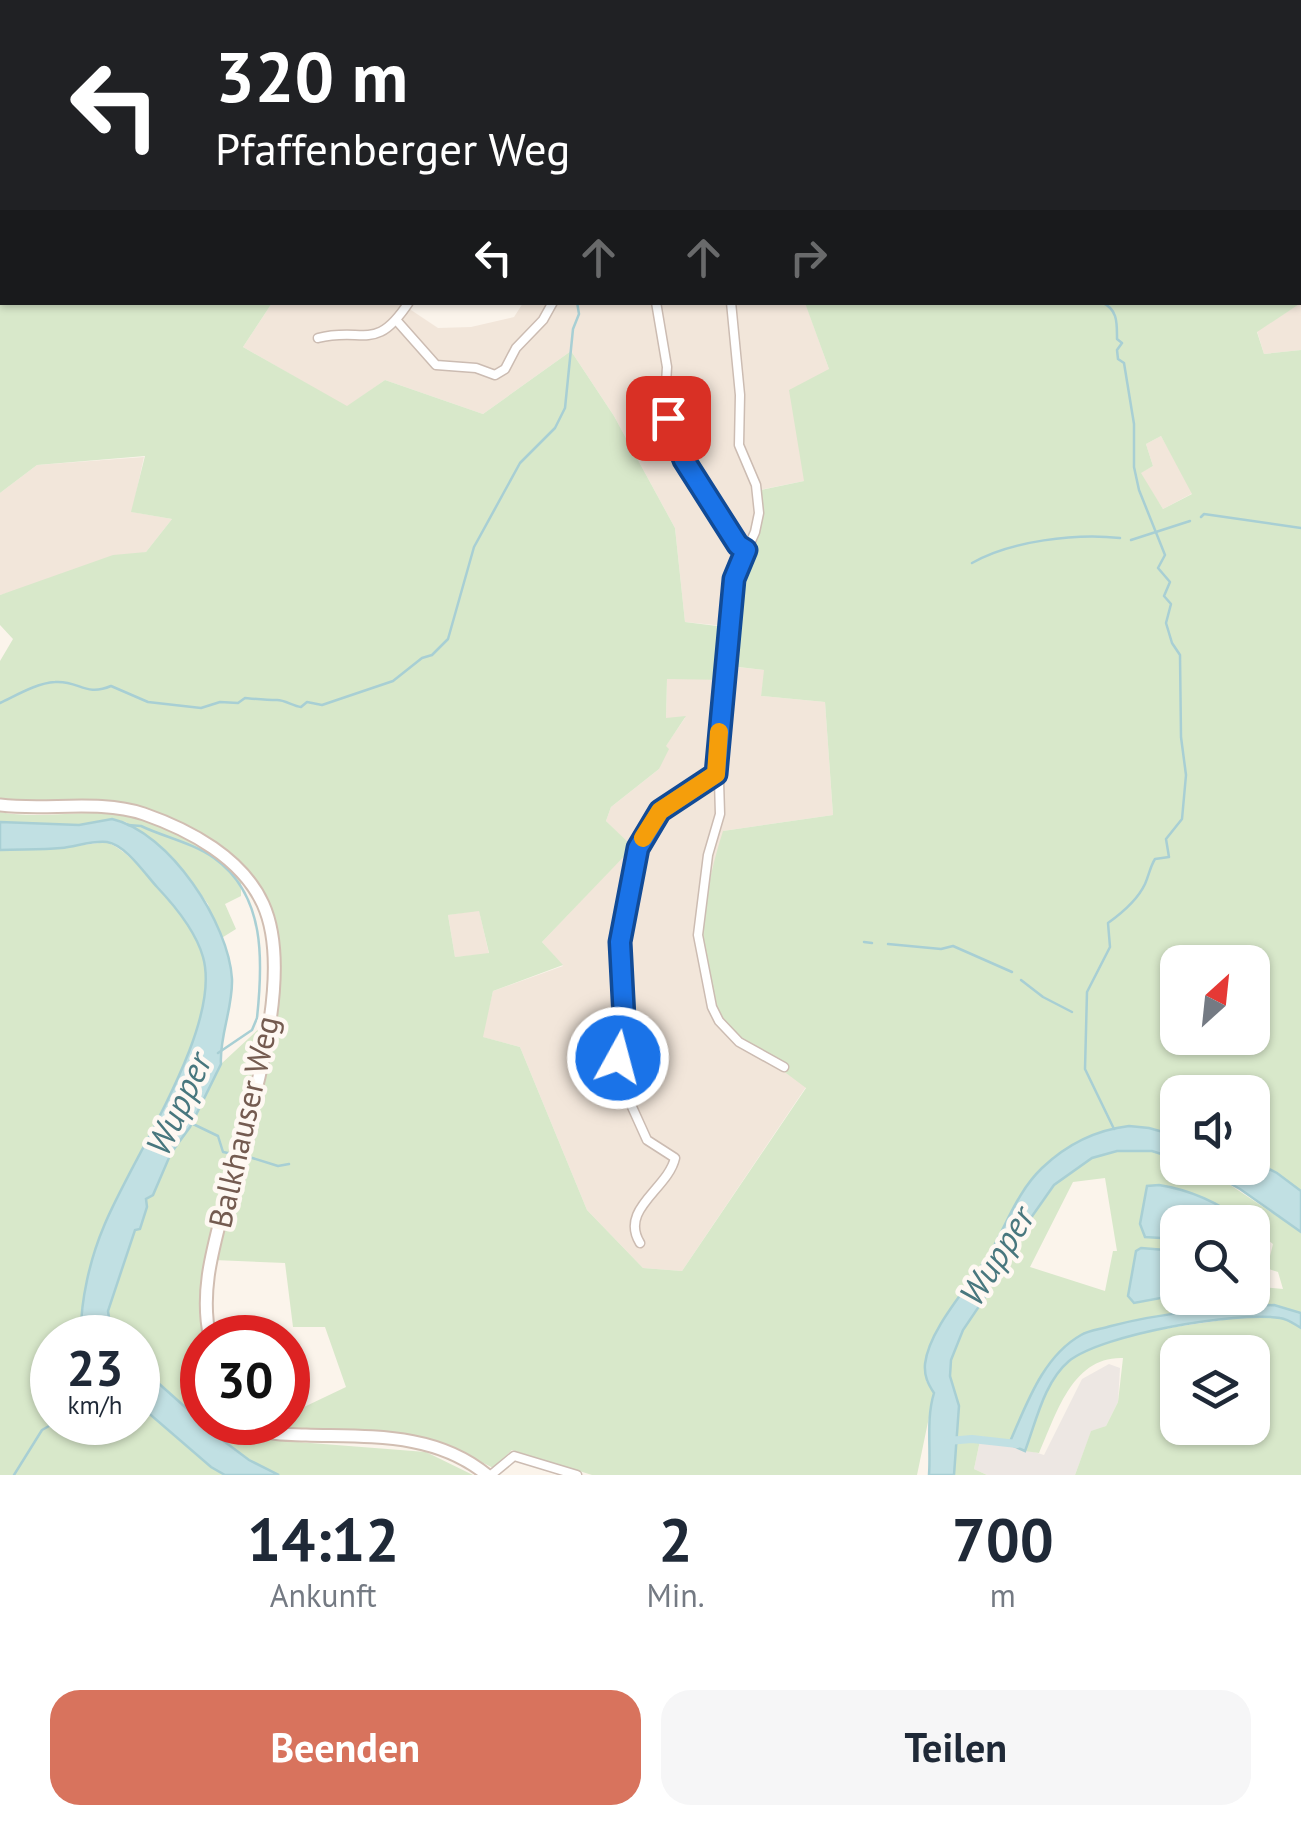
<!DOCTYPE html>
<html lang="de">
<style>
body{margin:0;font-family:"PT Sans",sans-serif;background:#f6f6f7;color:#1f2937;height:100vh;display:flex;flex-direction:column;font-size:38px;white-space:nowrap}
*{box-sizing:border-box;margin:0}
p{font-size:32px;color:#747a83}
.icon{flex:none;width:55px;height:55px;fill:none;stroke:currentColor;stroke-width:2;stroke-linecap:round;stroke-linejoin:round}
.map{position:relative;height:1475px;overflow:hidden}
.sheet{display:flex;flex-direction:column;background:#fff;flex:1}
.sheet>*{flex:none}
.banner{position:absolute;left:0px;top:0px;width:1302px;height:305px;box-shadow:0 2px 8px #0004;background:#202124;color:#fff;overflow:hidden}
.needle{width:65px;rotate:27deg}
.buttons{position:absolute;left:1160px;top:945px;display:grid;gap:20px}
.buttons a{display:grid;place-items:center;width:110px;height:110px;border-radius:20px;background:#fff;box-shadow:0 2px 8px #0004;font-size:50px}
.speed{position:absolute;left:30px;top:1315px;display:flex;gap:20px;font-size:50px;font-weight:700;text-align:center}
.speed>*{display:grid;place-content:center;width:130px;height:130px;border-radius:50%;background:#fff;box-shadow:0 2px 8px #0004;line-height:1}
.speed small{font-size:25px;font-weight:400}
.speed .limit{border:15px solid #d22;background:#fff;color:#111}
.pin{position:absolute;display:grid;place-items:center;width:85px;height:85px;color:#fff;margin:-42px;border-radius:20px;box-shadow:0 5px 15px #0006}
.me{position:absolute;width:110px;margin:-55px;rotate:7deg;stroke-linejoin:round;filter:drop-shadow(0 0 8px #0008)}
.turn{display:flex;align-items:center;gap:35px;height:210px;padding:0 50px;font-size:45px}
.turn .icon{width:130px;height:130px;stroke-width:2.5}
.turn b{display:block;font-size:70px;line-height:85px}
.lanes{display:flex;align-items:center;height:95px;padding:0 50px;background:#0003;justify-content:center;gap:50px;direction:ltr}
.lanes .off{opacity:.35}
.eta{display:flex;justify-content:space-evenly;align-items:center;height:170px;text-align:center}
.eta b{font-size:60px;font-weight:600;line-height:70px}
.primary-button{display:flex;gap:20px;margin-top:auto;padding:20px 50px}
.primary-button a{flex:1;height:115px;border-radius:30px;background:#d8735d;color:#fff;font-size:40px;font-weight:600;line-height:115px;text-align:center}
.primary-button a+a{background:#f6f6f7;color:#1f2937}
.map>svg:first-child{display:block}
</style>
<div class="map">
<svg width="1301" height="1475" viewBox="0 0 1301 1475">
<rect width="100%" height="100%" fill="#fbf4eb"/>
<g fill="#f2e6da">
<path d="M728,302H805L829,369L804,481L755,491L756,515L750,535L730,574L724,626L685,622L675,528L614,416L571,351L483,414L385,380L347,407L243,347L272,303H406L405,306L438,328L471,327L514,317L523,303Z"/>
<path d="M1301,303V350L1264,354L1257,331Z"/>
<path d="M1161,436L1193,493L1163,509L1140,473L1153,466L1146,444Z"/>
<path d="M144,457L132,512L172,519L146,552L0,595V493L37,465Z"/>
<path d="M729,666L765,670L761,696L825,702L833,815L723,831L761,1054L806,1087L682,1271L643,1268L587,1210L520,1047L482,1037L493,991L563,966L542,942L632,847L606,821L611,807L659,769L665,747L685,718L666,719L667,679H684Z"/>
<path d="M479,910L489,954L455,957L448,915Z"/>
</g>
<path fill="#ede7e3" d="M1109,1364L1120,1368L1118,1402L1106,1426L1091,1432L1075,1475H987L974,1469L981,1436L1044,1455L1082,1379Z"/>
<g fill="#d8e8ca" fill-rule="evenodd">
<path d="M0,0H358L2,2V302L272,303L243,347L347,406L385,380L483,414L571,351L614,416L675,528L685,622L733,628L737,583L761,521V490L804,481L789,390L829,369L805,303L1300,302V221L1301,303L1257,332L1264,354L1301,350V1191L1277,1173L1253,1161L1252,1092H1178L1177,1136L1149,1128L1129,1126L1078,1141L1037,1172L1023,1190L992,1249L948,1313L926,1381L934,1393L917,1475H592L512,1450L493,1468L455,1448L425,1439L270,1430L258,1425L261,1423L288,1422V1410L304,1407L346,1387L325,1327H293L285,1263L214,1260L275,1023L278,984L272,911L254,881L220,850L145,812L0,801V661L13,639L0,625V595L113,555L146,552L172,519L131,512L145,456L37,465L0,493ZM1161,436L1192,494L1163,509L1141,473L1153,466L1146,444ZM730,666L764,670L761,696L825,702L833,815L723,831C704,890 683,992 738,1039C752,1051 770,1057 787,1063L782,1070L806,1088L682,1271L643,1268L587,1210L520,1047L483,1037L493,991L563,965L542,942L633,847L606,821L611,807L659,769L669,749L666,746L686,716L666,718L667,679L728,680ZM479,911L489,953L455,957L448,915ZM1178,962H1252V1038H1178Z"/>
<path d="M717,0H1298L1299,2H717Z"/>
<path d="M0,812C29,818 64,813 94,813C150,813 203,842 241,880V896L225,904L236,929L220,939L208,904L183,870L126,822L112,819L79,825L0,822Z"/>
<path d="M107,842C130,853 147,875 163,893C179,911 197,934 203,958C222,1029 131,1158 104,1226C90,1259 80,1302 81,1337L52,1338V1422H138V1404L225,1475H0V850L59,848Z"/>
<path d="M264,1024L226,1181H221L202,1273L199,1312L205,1337L202,1422L236,1423L259,1439L426,1452L473,1475H279L249,1460L221,1439L138,1365V1338L112,1337L108,1311L146,1199L153,1195L171,1153L190,1127L221,1064Z"/>
<path d="M1117,1151H1152L1177,1159L1178,1168L1206,1169L1301,1232V1313L1274,1305L1211,1309L1124,1323L1082,1335L1033,1390L1009,1444L981,1436L974,1469L987,1475H954L959,1406L950,1376L951,1361L963,1330L984,1299L1000,1262L1055,1185L1092,1157ZM1105,1178L1117,1251H1113L1105,1291L1030,1267L1073,1182ZM1159,1185L1226,1209L1244,1222H1252L1253,1229L1273,1244L1270,1256L1253,1252V1264L1278,1272L1283,1289L1253,1286L1252,1298L1177,1295L1134,1303L1128,1296L1135,1258L1141,1248L1177,1251V1239L1145,1237L1140,1224L1147,1187Z"/>
<path d="M1242,1317L1284,1318L1301,1328V1475H1075L1091,1431L1106,1426L1118,1402L1123,1358C1072,1356 1056,1415 1039,1453L1025,1451C1036,1423 1043,1389 1064,1366C1094,1333 1197,1325 1242,1317ZM1178,1352H1252V1428H1178Z"/>
</g>
<g fill="#c1e0e3" stroke="#a8cfd4" stroke-width="2.5">
<path d="M112,819C170,832 229,924 232,979C233,1008 219,1037 221,1064L190,1127L171,1153L153,1195L146,1199L147,1207L140,1229L135,1230L108,1311L112,1337H81C80,1302 90,1259 104,1226C131,1159 223,1027 203,957C196,932 175,906 157,887C145,874 126,845 107,842C93,840 75,847 61,848C41,850 20,849 0,850V822L79,825Z"/>
<path d="M1129,1126L1149,1128L1177,1136V1159L1152,1151H1117L1092,1158L1054,1185L1000,1262L984,1299L963,1330L951,1360L950,1376L959,1406L954,1475H929C931,1447 926,1419 934,1393C928,1384 924,1376 925,1364C929,1328 971,1284 990,1253C1007,1224 1017,1192 1042,1168C1066,1145 1096,1130 1129,1126Z"/>
<path d="M1253,1161L1277,1173L1301,1191V1232L1240,1189L1202,1168H1252Z"/>
<path d="M1159,1185C1191,1190 1219,1203 1244,1222H1178L1177,1239L1145,1237L1140,1224L1147,1186Z"/>
<path d="M1141,1248L1177,1251V1295L1134,1303L1128,1296L1136,1251Z"/>
<path d="M1274,1305L1301,1313V1328C1294,1324 1288,1319 1280,1318C1237,1311 1103,1334 1069,1361C1044,1382 1036,1422 1025,1451L1009,1444C1026,1406 1042,1357 1081,1335C1089,1330 1102,1329 1111,1326C1164,1312 1220,1308 1274,1305Z"/>
<path d="M138,1365L221,1439L249,1460L279,1475H225L211,1467L138,1404Z"/>
</g>
<g fill="none" stroke-linecap="round" stroke-linejoin="round">
<g stroke="#a8cfd4" stroke-width="2.5">
<path d="M1027,0L1028,2"/>
<path d="M1101,302C1118,309 1117,323 1117,339L1122,343L1117,350L1118,359L1124,363L1134,424V467L1139,490L1165,555L1158,568L1170,582L1164,596L1171,604L1166,623L1172,643L1180,655L1181,737L1186,775L1182,819L1166,839L1169,857L1155,859C1150,867 1149,875 1145,884C1138,899 1122,913 1108,923L1110,947L1087,992L1085,1069L1114,1129"/>
<path d="M1201,517L1204,514L1301,528"/>
<path d="M1131,540L1190,521"/>
<path d="M972,563C1010,541 1076,533 1120,538"/>
<path d="M0,703C17,695 37,683 55,682C79,680 85,697 111,686L148,702L201,708L220,702L238,703L245,698C256,699 266,700 277,700C285,700 293,706 301,707L307,702L322,705L393,681L422,658L432,655L448,639L474,547L520,463L555,428L565,408L573,329L579,314L577,302"/>
<path d="M128,825L141,826C164,837 193,843 214,858C266,895 263,962 257,1018L252,1030L218,1053"/>
<path d="M864,942L872,943"/>
<path d="M888,944L941,949L953,946L1012,972"/>
<path d="M1021,980L1043,997L1072,1012"/>
<path d="M193,1124L218,1136L223,1152L228,1153"/>
<path d="M249,1157L278,1166L289,1164"/>
<path d="M14,1475L42,1430L56,1422"/>
</g>
<path stroke="#c1e0e3" stroke-width="8" d="M947,1441L972,1439L1017,1444"/>
<g stroke="#ccbcb2" stroke-width="11">
<g id="street">
<path d="M433,0L437,2"/>
<path d="M586,0L587,2"/>
<path d="M570,2L571,0"/>
<path d="M1300,99H1301"/>
<path d="M656,302L667,367L665,401L668,419L684,461L736,543L746,550"/>
<path d="M731,302L740,395L739,445L756,485L759,513L755,532L734,579L718,747L720,814L708,855L698,935L712,1007L719,1021L739,1042L784,1067"/>
<path d="M397,321L436,365L476,368L495,375L505,369L516,348L543,320L553,302"/>
<path d="M318,338C364,326 375,354 409,302"/>
<path d="M640,1243C619,1209 668,1189 675,1158L647,1140L628,1098L613,1086L624,1018L621,942L638,848L660,811L717,774"/>
<path d="M491,1475L514,1456L577,1475"/>
</g>
</g>
<g stroke="#d1beb2" stroke-width="15">
<g id="secondary">
<path d="M23,0L32,2"/>
<path d="M98,2L103,0"/>
<path d="M0,805C46,811 99,799 144,814C190,830 242,858 263,904C298,981 243,1131 223,1210C212,1252 200,1294 210,1338"/>
<path d="M246,1422C264,1436 284,1434 306,1435C370,1437 435,1432 487,1475"/>
</g>
</g>
<use href="#street" stroke="#fff" stroke-width="8"/>
<use href="#secondary" stroke="#fff" stroke-width="11"/>
</g>
<g fill="none" stroke-linecap="round" stroke-linejoin="round">
<g stroke="#114b97" stroke-width="25">
<path id="route" d="M618,1058L624,1018L620,942L638,848L660,811L716,774L734,579L746,550L738,545L684,460L668,418"/>
</g>
<use href="#route" stroke="#1a73e8" stroke-width="18"/>
<path stroke="#f59e0b" stroke-width="18" d="M643,838L660,811L716,774L719,732"/>
</g>
<g text-anchor="middle" stroke-width="9" stroke-linejoin="round" paint-order="stroke">
<g font-size="32" fill="#745b50" stroke="#fef8f2">
<text transform="translate(244 1122) rotate(-77)" y="11">Balkhauser Weg</text>
</g>
<g font-size="35" font-style="italic" fill="#48777e" stroke="#fef8f2">
<text transform="translate(179 1104) rotate(-65)" y="12">Wupper</text>
<text transform="translate(997 1256) rotate(-58)" y="12">Wupper</text>
</g>
</g>
</svg>
<div class="buttons">
<a><svg class="needle" viewBox="-14 -14 28 28"><path d="M0-13l5 13h-10z" fill="#e53935"/><path d="M0 13l5-13h-10z" fill="#747a83"/></svg></a>
<a><svg class="icon" aria-label="sound" viewBox="0 0 24 24"><path d="M4 9h4l5-4v14l-5-4H4zM17 9q2 3 0 6"/></svg></a>
<a><svg class="icon" aria-label="search" viewBox="0 0 24 24"><circle cx="10" cy="10" r="6"/><path d="M15 15l6 6"/></svg></a>
<a><svg class="icon" aria-label="layers" viewBox="0 0 24 24"><path d="M12 4l9 5-9 5-9-5zM3 14l9 5 9-5"/></svg></a>
</div>
<div class="speed"><div>23<small>km/h</small></div><div class="limit">30</div></div>
<div class="pin" style="left:668px;top:418px;background:#d93025"><svg class="icon" aria-label="arrive" viewBox="0 0 24 24"><path d="M6 21V4h12l-3 4 3 4H6"/></svg></div>
<svg class="me" style="left:618px;top:1058px" viewBox="-20 -20 40 40"><circle r="17" fill="#1a73e8" stroke="#fff" stroke-width="3"/><path d="M0-11L8 9 0 5-8 9z" fill="#fff"/></svg>
<div class="banner">
<div class="turn"><svg class="icon" aria-label="left" viewBox="0 0 24 24"><path d="M17 20v-9H6M10 6l-5 5 5 5"/></svg><div><b>320 m</b>Pfaffenberger Weg</div></div>
<div class="lanes"><svg class="icon" aria-label="left" viewBox="0 0 24 24"><path d="M17 20v-9H6M10 6l-5 5 5 5"/></svg><svg class="icon off" aria-label="ahead" viewBox="0 0 24 24"><path d="M12 20V5M6 11l6-6 6 6"/></svg><svg class="icon off" aria-label="ahead" viewBox="0 0 24 24"><path d="M12 20V5M6 11l6-6 6 6"/></svg><svg class="icon off" aria-label="right" viewBox="0 0 24 24"><path d="M7 20v-9h11M14 6l5 5-5 5"/></svg></div>
</div>
</div>
<section class="sheet">
<div class="eta">
<div><b>14:12</b><p>Ankunft</p></div>
<div><b>2</b><p>Min.</p></div>
<div><b>700</b><p>m</p></div>
</div>
<div class="primary-button"><a>Beenden</a><a>Teilen</a></div>
</section>
